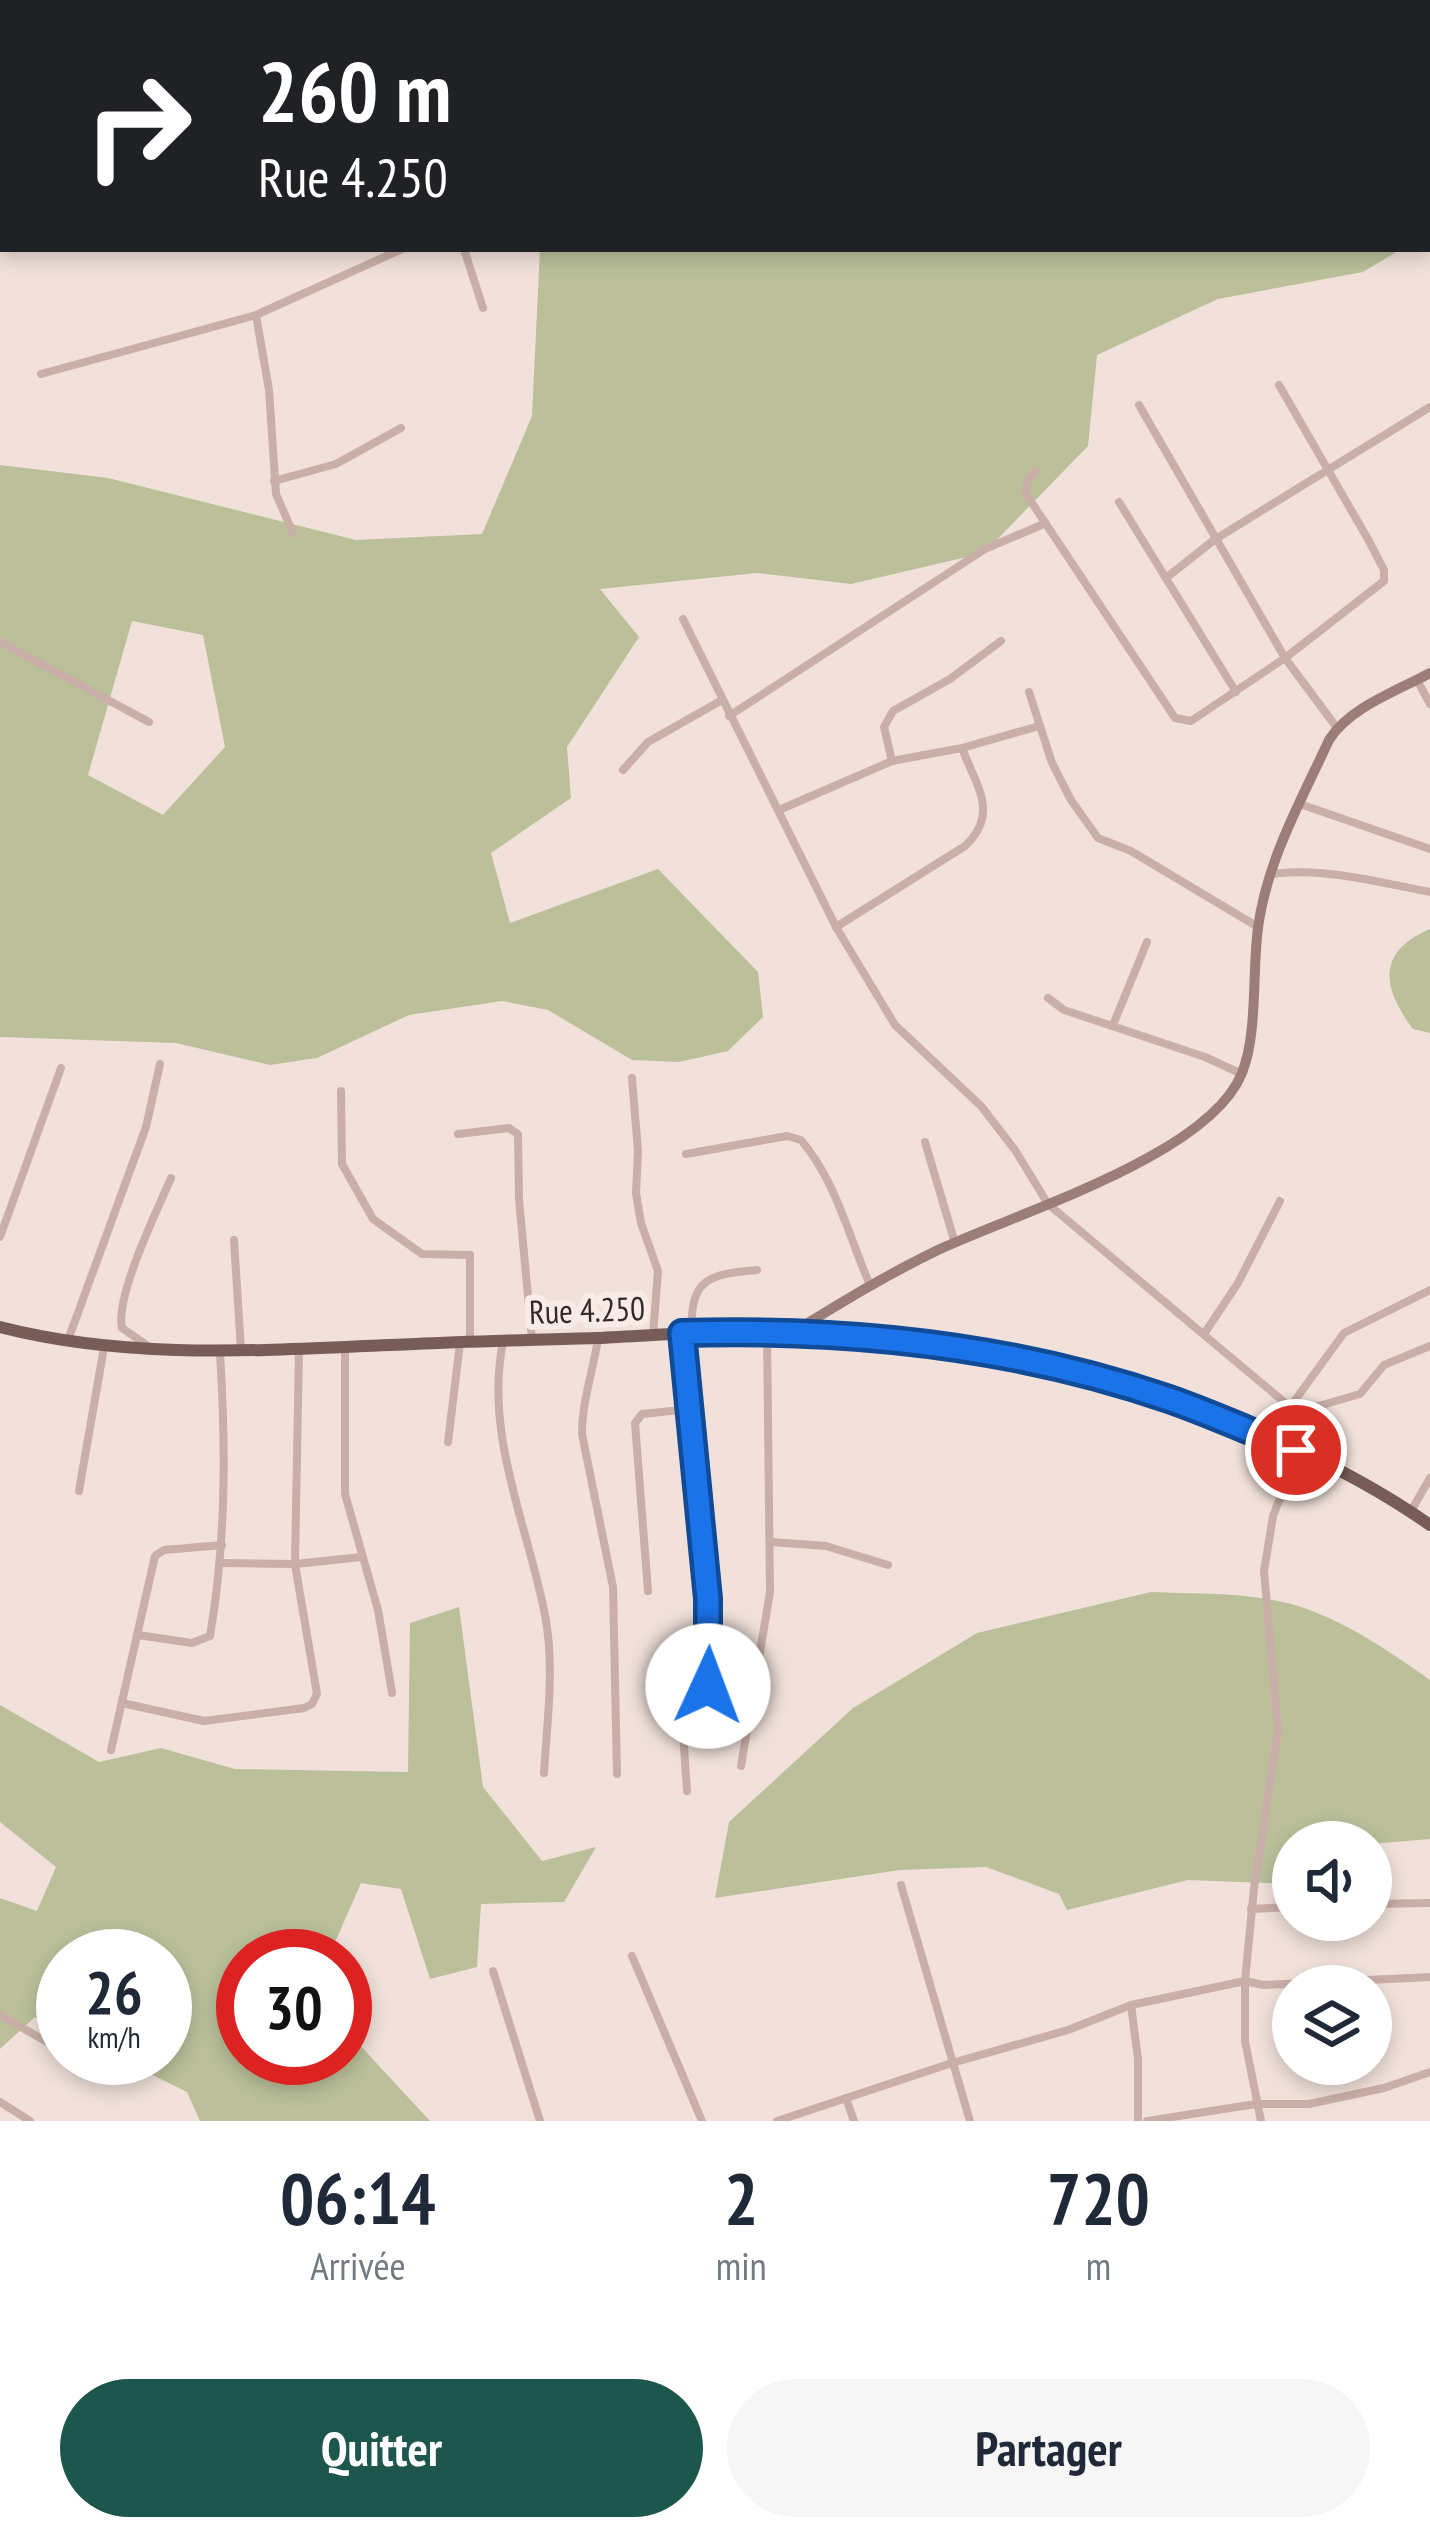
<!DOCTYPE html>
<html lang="fr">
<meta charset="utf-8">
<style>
body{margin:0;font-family:"PT Sans Narrow",sans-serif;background:#f6f6f7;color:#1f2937;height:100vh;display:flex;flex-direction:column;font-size:45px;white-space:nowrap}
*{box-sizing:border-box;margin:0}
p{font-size:39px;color:#747a83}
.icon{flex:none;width:66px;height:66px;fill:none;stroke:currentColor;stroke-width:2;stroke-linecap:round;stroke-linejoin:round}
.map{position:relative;height:2121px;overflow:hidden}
.sheet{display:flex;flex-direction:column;background:#fff;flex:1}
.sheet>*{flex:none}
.top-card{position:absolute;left:0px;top:0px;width:1431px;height:252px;box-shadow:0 6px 18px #0003;background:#202124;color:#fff;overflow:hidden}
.tools{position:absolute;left:1272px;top:1821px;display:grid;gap:24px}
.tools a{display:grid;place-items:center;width:120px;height:120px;border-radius:50%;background:#fff;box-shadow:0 6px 18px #0003;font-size:60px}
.speed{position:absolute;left:36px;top:1929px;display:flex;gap:24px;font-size:60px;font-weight:700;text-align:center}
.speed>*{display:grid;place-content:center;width:156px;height:156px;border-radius:50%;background:#fff;box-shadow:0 6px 18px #0003;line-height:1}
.speed small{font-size:30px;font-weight:400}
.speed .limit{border:18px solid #d22;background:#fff;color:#111}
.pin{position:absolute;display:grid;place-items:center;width:102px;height:102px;color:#fff;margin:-51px;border:6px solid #fff;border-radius:50%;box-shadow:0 3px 12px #0007}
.me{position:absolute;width:132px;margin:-66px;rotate:2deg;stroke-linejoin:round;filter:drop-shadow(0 0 9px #0008)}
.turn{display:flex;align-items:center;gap:42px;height:252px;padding:0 60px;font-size:54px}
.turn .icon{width:156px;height:156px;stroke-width:2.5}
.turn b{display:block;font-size:84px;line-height:102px}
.eta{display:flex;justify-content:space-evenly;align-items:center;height:204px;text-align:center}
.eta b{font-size:72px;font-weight:700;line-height:84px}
.action{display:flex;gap:24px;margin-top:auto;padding:24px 60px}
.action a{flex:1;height:138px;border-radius:72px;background:#1d564d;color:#fff;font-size:48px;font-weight:700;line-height:138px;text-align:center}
.action a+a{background:#f6f6f7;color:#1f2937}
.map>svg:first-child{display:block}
</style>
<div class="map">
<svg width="1430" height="2121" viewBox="0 0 1430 2121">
<rect width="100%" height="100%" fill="#f1e1da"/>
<g fill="#bbc09b" fill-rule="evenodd">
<path d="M540,249H1401L1363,272L1218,299L1097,355L1088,446L984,553L851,584L757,573L600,589L639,637L567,747L571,798L491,853L510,923L658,869L758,972L763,1017L728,1051L679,1062L632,1060L548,1010L502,1001L409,1015L317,1058L270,1065L176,1043L0,1037V465L108,478L356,540L482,534L532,416ZM132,621L203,635L225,747L163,815L88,775Z"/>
<path d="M1430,929V1033L1413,1029C1382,988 1376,952 1430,929Z"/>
<path d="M1151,1592C1197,1594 1245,1592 1291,1604C1341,1618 1388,1650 1430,1680V1839L1371,1844L1293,1842V1884L1188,1880L1067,1910L1059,1894L986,1867L900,1870L715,1898L729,1822L853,1708L977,1633Z"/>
<path d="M459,1607L483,1787L542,1861L596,1847L564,1902L481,1904L477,1967L430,1979L401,1889L361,1883L329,1956H243V2058H345V2029L430,2121H200L187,2092L118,2058H165V1956H63V2031L35,2017L0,2049V1898L37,1911L56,1867L0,1822V1705L99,1762L161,1748L235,1769L408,1772L410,1623Z"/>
</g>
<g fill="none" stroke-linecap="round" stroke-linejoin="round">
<g stroke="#c9afa7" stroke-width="8">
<path d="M412,0V3"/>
<path d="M1299,0V3"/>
<path d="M464,249L483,308"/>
<path d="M256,315L269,390L276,494L293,533"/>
<path d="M41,374L256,315L402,249"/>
<path d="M1139,405L1285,658L1337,728"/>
<path d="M1035,471L1027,482L1026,494L1175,718L1191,721L1285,658L1384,581V570L1369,541L1279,385"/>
<path d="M274,481L336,464L401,428"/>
<path d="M1119,502L1236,692"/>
<path d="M1166,578L1214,540L1430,407"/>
<path d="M683,619L836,927L895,1025L981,1106L1015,1150L1048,1204L1290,1407L1303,1429V1439L1273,1516L1264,1571L1278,1730L1254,1888L1245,1981V2041L1261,2121"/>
<path d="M0,642L149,722"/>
<path d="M1417,680L1430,704"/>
<path d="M1029,692L1052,763L1071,800L1098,838L1131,851L1258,927"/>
<path d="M729,716L985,549L1046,523"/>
<path d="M892,761L884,727L893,711L950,679L1001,641"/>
<path d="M623,770L648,742L722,700"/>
<path d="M1300,804L1430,849"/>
<path d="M779,810L892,761L962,748L1039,726"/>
<path d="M1270,874C1325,867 1376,882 1430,892"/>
<path d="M836,927L965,846C1000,813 976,786 962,748"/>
<path d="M1048,998L1064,1010L1205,1057L1242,1074"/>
<path d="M1113,1025L1147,942"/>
<path d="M632,1078L638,1151L636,1193L641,1223L658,1271L653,1335"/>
<path d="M341,1091L342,1164L373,1219L422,1254L470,1255V1341"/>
<path d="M458,1134L509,1128L518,1134L519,1199L532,1340"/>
<path d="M925,1142L955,1243"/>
<path d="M686,1154L787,1136L801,1140C836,1181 849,1237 870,1285"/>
<path d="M0,1237L61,1068"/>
<path d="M234,1240L241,1350"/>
<path d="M692,1333C689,1278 710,1274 757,1270"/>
<path d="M682,1334L703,1529L710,1626L708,1686L681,1702L687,1791"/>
<path d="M1204,1334L1238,1283L1280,1201"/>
<path d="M598,1339C593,1371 582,1401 582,1434L613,1587L617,1774"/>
<path d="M68,1340L146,1127L160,1064"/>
<path d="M503,1342C484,1435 528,1526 545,1615C555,1667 547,1721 544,1773"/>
<path d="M148,1346L122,1328C115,1296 157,1211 171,1178"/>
<path d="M345,1348V1494L378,1610L392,1693"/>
<path d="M1290,1407L1344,1333L1430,1290"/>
<path d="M1298,1419L1315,1407L1360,1394L1384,1365L1430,1346"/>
<path d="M448,1442L460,1343"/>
<path d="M79,1491L104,1347"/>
<path d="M1411,1511L1430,1478"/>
<path d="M771,1542L826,1546L888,1565"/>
<path d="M222,1563L295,1564L362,1557"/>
<path d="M648,1591L635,1423L642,1414L691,1409"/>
<path d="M138,1635L192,1643L210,1636C226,1542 226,1449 220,1353"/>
<path d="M122,1703L204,1721L304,1708L312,1704L317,1694L295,1564L299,1349"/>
<path d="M111,1750L155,1556L164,1550L222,1545"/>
<path d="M741,1766L770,1592L767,1332"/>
<path d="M901,1885L970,2121"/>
<path d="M1371,1904L1430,1903"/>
<path d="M1251,1909L1293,1907"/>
<path d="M632,1956L702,2121"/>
<path d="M493,1971L540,2121"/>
<path d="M1131,2005L1138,2059V2121"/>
<path d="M0,2015L63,2051"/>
<path d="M846,2098L854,2121"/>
<path d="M0,2102L30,2121"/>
<path d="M777,2121L952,2063L1068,2030L1131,2005L1245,1981L1263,1985L1430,1977"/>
<path d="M1147,2121L1256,2104H1309L1384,2088L1430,2072"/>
</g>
<path stroke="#9c7d78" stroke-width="10" d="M795,1331C842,1302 888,1274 938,1250C1016,1213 1209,1156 1242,1073C1258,1033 1252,971 1258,928C1267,860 1301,801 1329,740C1350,707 1397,691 1430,673"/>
<path stroke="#775c58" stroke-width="12" d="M0,1327C137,1362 275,1349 415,1344C475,1341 536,1340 596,1338C662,1335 729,1329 796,1331C999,1337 1262,1407 1430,1525"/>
</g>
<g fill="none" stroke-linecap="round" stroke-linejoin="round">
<g stroke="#114b97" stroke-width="30">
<path id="route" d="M708,1686V1599L682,1333C847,1328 1012,1345 1169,1399C1212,1414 1254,1433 1296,1450"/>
</g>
<use href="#route" stroke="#1a73e8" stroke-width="21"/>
</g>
<g text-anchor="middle" stroke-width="12" stroke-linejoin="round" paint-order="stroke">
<g font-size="33" fill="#352927" stroke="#f9ece7">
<text transform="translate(587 1310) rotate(-2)" y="12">Rue 4.250</text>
</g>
</g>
</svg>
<div class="tools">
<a><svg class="icon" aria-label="sound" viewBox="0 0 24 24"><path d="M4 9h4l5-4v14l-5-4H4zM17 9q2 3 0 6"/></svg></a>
<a><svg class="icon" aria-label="layers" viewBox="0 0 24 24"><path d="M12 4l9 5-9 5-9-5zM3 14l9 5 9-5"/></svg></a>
</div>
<div class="speed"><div>26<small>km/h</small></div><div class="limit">30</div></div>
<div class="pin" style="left:1296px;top:1450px;background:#d93025"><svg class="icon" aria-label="arrive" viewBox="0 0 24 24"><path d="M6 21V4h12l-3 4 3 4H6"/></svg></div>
<svg class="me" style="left:708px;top:1686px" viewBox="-20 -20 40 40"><circle r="19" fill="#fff"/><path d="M0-13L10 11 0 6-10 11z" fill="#1a73e8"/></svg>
<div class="top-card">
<div class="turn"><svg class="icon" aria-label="right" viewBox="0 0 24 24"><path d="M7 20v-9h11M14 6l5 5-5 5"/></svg><div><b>260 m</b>Rue 4.250</div></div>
</div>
</div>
<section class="sheet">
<div class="eta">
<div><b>06:14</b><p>Arrivée</p></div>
<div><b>2</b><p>min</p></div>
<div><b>720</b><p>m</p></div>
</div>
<div class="action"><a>Quitter</a><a>Partager</a></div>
</section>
